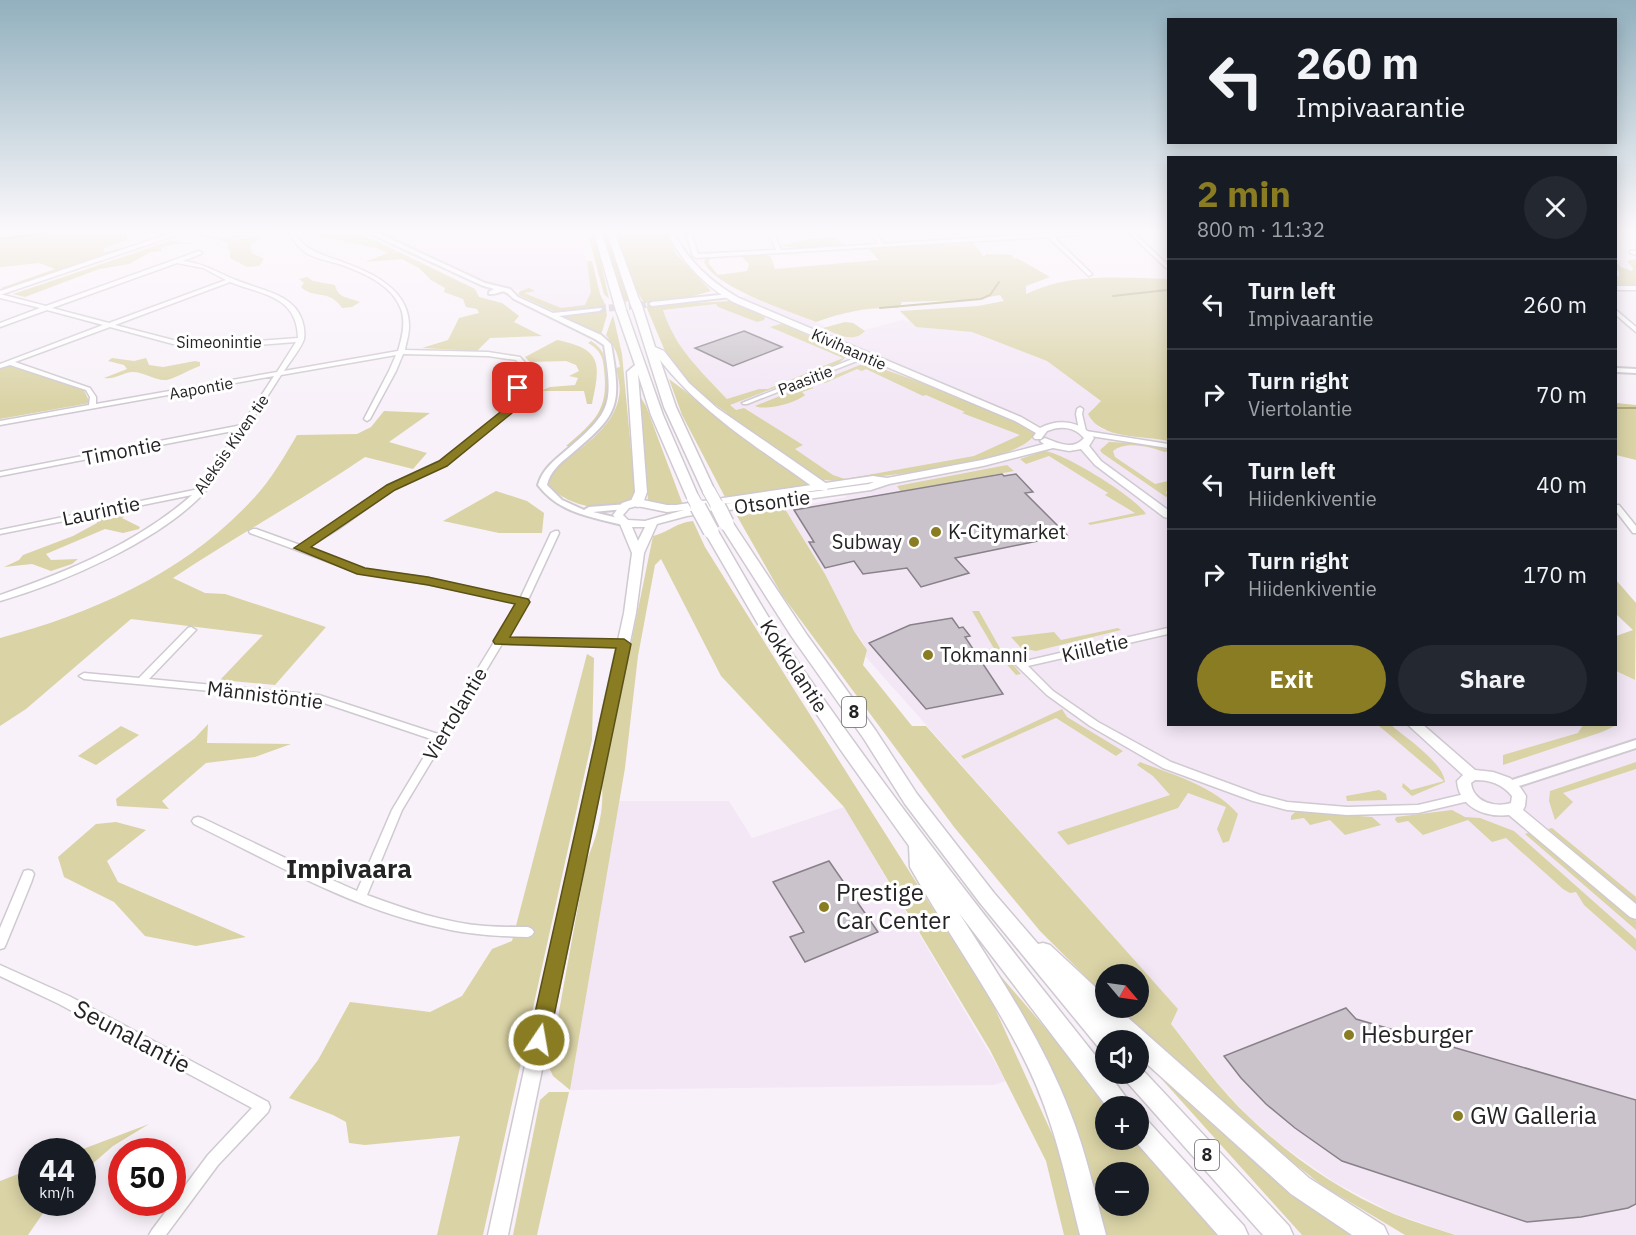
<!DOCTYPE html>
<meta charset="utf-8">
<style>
body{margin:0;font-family:"IBM Plex Sans",sans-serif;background:#242831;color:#f1f3f6;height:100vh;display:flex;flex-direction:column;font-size:22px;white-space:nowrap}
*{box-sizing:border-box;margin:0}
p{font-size:20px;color:#9ea1a6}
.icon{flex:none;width:33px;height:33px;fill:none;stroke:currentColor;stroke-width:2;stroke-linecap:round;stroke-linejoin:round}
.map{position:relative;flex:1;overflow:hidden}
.side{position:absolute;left:1167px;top:156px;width:450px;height:570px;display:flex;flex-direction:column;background:#171b24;border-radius:0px;box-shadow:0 3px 15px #0003}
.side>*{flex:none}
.banner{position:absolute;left:1167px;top:18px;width:450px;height:126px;border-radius:0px;box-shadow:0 3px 15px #0003;background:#171b24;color:#f1f3f6;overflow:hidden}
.needle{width:39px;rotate:119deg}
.buttons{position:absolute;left:1095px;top:964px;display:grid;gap:12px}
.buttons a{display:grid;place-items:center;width:54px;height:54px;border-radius:50%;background:#171b24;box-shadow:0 3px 15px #0003;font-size:30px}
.speed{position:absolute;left:18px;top:1138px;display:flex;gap:12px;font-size:30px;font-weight:700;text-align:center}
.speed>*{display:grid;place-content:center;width:78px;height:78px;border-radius:50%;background:#171b24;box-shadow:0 3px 15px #0003;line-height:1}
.speed small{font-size:15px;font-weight:400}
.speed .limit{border:9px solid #d22;background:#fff;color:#111}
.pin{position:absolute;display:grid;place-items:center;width:51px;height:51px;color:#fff;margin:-26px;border-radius:12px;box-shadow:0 3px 9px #0006}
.me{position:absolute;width:66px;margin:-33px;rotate:12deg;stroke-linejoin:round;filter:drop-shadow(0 0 4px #0008)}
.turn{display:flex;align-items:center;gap:21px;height:126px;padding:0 30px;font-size:27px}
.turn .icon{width:78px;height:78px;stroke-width:2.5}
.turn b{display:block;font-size:42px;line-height:51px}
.round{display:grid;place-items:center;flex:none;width:63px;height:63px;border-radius:32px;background:#242831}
.head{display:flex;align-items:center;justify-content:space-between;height:102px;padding:0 30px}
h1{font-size:36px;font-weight:700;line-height:45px;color:#8a7c22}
.primary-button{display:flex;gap:12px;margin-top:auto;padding:12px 30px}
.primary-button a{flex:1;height:69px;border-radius:36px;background:#8a7c22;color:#fff;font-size:24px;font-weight:700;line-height:69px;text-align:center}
.primary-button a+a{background:#242831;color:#f1f3f6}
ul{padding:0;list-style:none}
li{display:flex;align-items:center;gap:18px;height:90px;padding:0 30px;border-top:2px solid #363941}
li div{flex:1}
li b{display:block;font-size:22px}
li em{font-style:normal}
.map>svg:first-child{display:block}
</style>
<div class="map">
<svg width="1636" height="1235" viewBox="0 0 1636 1235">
<rect width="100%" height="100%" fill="#f8f1f9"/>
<g fill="#f3e7f6">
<path d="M380,233H580L598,306L557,311L549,310L519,295L520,290L485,282Z"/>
<path d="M751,295L816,322L843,336L902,320L910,321L916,327L972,332L1047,361L1102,402L1093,408L1097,426L1104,430L1168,441V724H1616V671L1636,681V1235H1455L1393,1213L1334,1182L1280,1144L1249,1117L1220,1086L1171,1024L1178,1009L865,656L867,650L861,639L854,631L825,574L785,509L846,497L836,483L725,407L727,399L682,352L683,350L669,328L663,310L716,304Z"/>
<path d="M619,801H729L752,838L844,807L1006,1081L994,1085L570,1090Z"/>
</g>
<g fill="#dad3a6" fill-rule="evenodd">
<path d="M41,233H148L126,235L127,240L104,248V252L144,243L3,289L1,288L55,269L39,263L0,267V238Z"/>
<path d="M307,233H354L370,238L475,289L479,297L502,303L519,316L514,322L542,336L490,338L477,351L422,348L448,340L459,318L479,313L477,309L466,307L463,299L444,292L445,288L431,280L419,268L402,259L365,262L388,253L376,248Z"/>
<path d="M603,233L608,236L629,301L624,302Z"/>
<path d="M617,233H667L676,254L711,291L686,298L644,303L633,284Z"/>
<path d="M264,236L250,245L252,253L264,259L259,266L247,267L230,258V250L227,248L229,243L218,240Z"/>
<path d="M833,237L840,241L842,246L809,249L780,246C795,241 817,238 833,237Z"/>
<path d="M589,238H593L597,244L609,299L604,294Z"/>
<path d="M170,241L195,244H173L160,248L162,251L151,252L129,264L99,269L25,297L13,294Z"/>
<path d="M972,241L984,257L986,254L1012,255L1014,259L1017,258L1050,277L1026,286V294C1072,272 1119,278 1168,279V441C1143,435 1101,440 1088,414L1101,401L1047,361L972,332L916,327L900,311L978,306L1004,301L1000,295L971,300L900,302L902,303L898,308C868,307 844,312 816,322C789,311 716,288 704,262L706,258H710L708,263L718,275L747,271L749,264L740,255L766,254L771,257L775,269L879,260L867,247Z"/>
<path d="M1636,259V286H1616V277L1619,276V271L1616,270V262L1621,267L1632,271L1633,268L1627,261Z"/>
<path d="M587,261H592L600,294L606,306L554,311L519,295V292L529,288L535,291L524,293L561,308L585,305L591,292Z"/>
<path d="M307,277L313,281L335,285C338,299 349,297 360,302L352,307L342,308C329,288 314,300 301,287L304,283L299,279Z"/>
<path d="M729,301L765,317L764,320L757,322L718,307L716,304L663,310C675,348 700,370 727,399L759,389H768L843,358L770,327L780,324L785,325L843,351L847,356L839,363L730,405L736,410L744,408L803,445L795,449L833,475L845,479L974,456L1020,435L962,413L965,412L926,395L923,396L866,369L862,371L857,369L825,383L820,381L860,365H872L928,385L1030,427L1035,434C1016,466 875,476 837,481L821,480L728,418L727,413L693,389L667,356L646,306Z"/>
<path d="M606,310L607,315L601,335L563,317L572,314Z"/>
<path d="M613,315L622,354L635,492C623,520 563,507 549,484L554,470C576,451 615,428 619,396C621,387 618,377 616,368L620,367C618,353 614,346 606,335Z"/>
<path d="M845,322L853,323L865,331C853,344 837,334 823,328Z"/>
<path d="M557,340C602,349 601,363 592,404H587L584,391H541L550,387L575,385L578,378L569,376L579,371L576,365L566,361L530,362L525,357Z"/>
<path d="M591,341C604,349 606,358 608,372C613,410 597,423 570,446H566C595,421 609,410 604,370C603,356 600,350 588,343Z"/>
<path d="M112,358L134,361L146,358L149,365L163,367L195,361L200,362V366C190,369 173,380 165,380C154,380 144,372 132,372C122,373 114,380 104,378L127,369L124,365L108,361Z"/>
<path d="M9,365L66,382L84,390L90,403L0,419V368Z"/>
<path d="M669,379L813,486L726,499L682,415Z"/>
<path d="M807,385L814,388L802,392L805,395C796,403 765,411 755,406Z"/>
<path d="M638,393L646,406L683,505L670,506L648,500Z"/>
<path d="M1616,403L1636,405V460L1616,455Z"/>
<path d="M384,411L430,413L389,442L427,453L413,469L365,457C302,500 236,536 173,578L205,593L225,594L326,627L275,685L220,680L263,635L131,619L26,709L0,726V638C94,613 186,572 253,499C271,480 284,457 297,435L357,434L371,427Z"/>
<path d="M1109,442L1136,443L1168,448V451L1165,452C1150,447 1127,440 1113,451L1115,457L1155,484L1168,481V490L1166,492L1168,496L1166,497L1102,453L1100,450Z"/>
<path d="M1044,451C1063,452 1137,498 1146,514L1090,525L1088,523L1135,513L1105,495L1108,493L1049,456L1026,464L1020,459Z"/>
<path d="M1007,465L1014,471L901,492L897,486Z"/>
<path d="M496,491L527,501L544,513L542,533H499L443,521Z"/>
<path d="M141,505L122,518L140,527L139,529L123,533L105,529L46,554L51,560L78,559L72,564L51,571L32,564L4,567L19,560L23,555L73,536L97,523V515Z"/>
<path d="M785,509L825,574L854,631L867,650L863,665L912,726H926L1178,1009L1171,1024C1196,1056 1220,1090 1250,1118C1291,1157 1342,1192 1394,1214C1414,1222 1435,1228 1455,1235H1405L1323,1186L1232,1115L1117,1008H1138V975H1106L1105,996L1040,931L954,827L782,595L737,516Z"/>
<path d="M693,521L705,547L795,691L992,1002L1067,1167L1084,1235H1064L1046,1161L990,1050L844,807L721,676L661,559L655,565L638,656L625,768L570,1090L553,1076L549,1067L586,862C597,836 604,813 602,786L653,536C669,532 675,523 693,521Z"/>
<path d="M1616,580L1636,603L1635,680L1616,671V636L1633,630L1616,614Z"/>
<path d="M972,611H979L1001,650L1021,674L1016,675L996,652Z"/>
<path d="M1118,628L1121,630L1036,651L1021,648L1011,637L1054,632L1061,640Z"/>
<path d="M587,654L594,658L592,740L483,1235H437L460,1136L365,1145L349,1143L346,1122L333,1115L289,1098L318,1060L350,1002L430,1012L462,996L492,949L512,941Z"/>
<path d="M1062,709L1067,717L1123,751L1116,756L1056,718L964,759L961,756Z"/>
<path d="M208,724L207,743L291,744L255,757L206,763L162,801L169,809L117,806L116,799L195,738Z"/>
<path d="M1378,725H1391C1406,738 1443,762 1445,782L1412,796L1402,787L1403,783L1411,790L1444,781Z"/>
<path d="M1583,725H1617L1602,732L1503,765V755L1578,733Z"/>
<path d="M121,726L139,735L96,765L78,756Z"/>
<path d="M1140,762C1174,775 1214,786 1238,814L1229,841L1223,843L1217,829L1226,807L1188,793L1178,808L1068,845L1057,832L1170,795L1153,776L1137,765Z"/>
<path d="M1636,762V769L1563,793L1573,802L1555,820L1549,801L1550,791Z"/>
<path d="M1379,790L1386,794L1387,800L1347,801L1346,796Z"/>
<path d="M1452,810L1465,817L1480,818L1514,831L1636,939V951L1584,905L1576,892L1570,893L1563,889L1506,838L1492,842L1468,820L1423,835L1408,821L1398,823L1395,820L1396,817Z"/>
<path d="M1296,811L1372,817L1381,825L1345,835L1330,820L1310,825L1304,818L1291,820V816Z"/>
<path d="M116,822L146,830L107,861L118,882L246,937L196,946L145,936L114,902L64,877L58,857L96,824Z"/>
<path d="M1552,828L1636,897V904L1548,829Z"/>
<path d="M1530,832L1636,921V930L1525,834Z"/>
<path d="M993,967L1113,1107H1106V1140H1138L1222,1235H1106ZM1106,1173H1138V1206H1106Z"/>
<path d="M1139,1054L1362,1235H1302Z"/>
<path d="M549,1092H569L537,1235H513L540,1100Z"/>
<path d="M149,1124L113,1146L83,1172L82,1152H75Z"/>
<path d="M31,1169L32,1203H50L28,1235H0V1181Z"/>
</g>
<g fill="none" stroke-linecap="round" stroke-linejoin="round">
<g stroke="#b2ab7e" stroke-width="2">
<path d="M0,239L49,233"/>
<path d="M1113,296L1167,290"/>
<path d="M880,308L981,299L990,295L999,282"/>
<path d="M1616,408H1636"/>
</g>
</g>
<g fill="#cac3cb" stroke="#888189" stroke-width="1.5">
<path d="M744,331L782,347L733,366L695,348Z"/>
<path d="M1002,474L1004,476L1016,474L1033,492L1025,493L1067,535L955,558L969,573L921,587L907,568L863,574L854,561L825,568L809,542H814L794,510Z"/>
<path d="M952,618L959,628L963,627L970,636L965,637L1003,694L926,709L869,643L910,625Z"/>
<path d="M829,861L878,932L805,962L790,937L804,932L773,882Z"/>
<path d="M1346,1008L1356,1019L1636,1100V1204L1628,1208L1581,1217L1527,1222L1342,1161L1295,1128L1266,1104L1241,1078L1224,1056Z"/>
</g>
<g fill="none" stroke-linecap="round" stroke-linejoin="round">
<path stroke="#cec8cf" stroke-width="7" stroke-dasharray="7 3" stroke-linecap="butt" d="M599,309L652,304"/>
<g stroke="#cfc9d0" stroke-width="3">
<g id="minor">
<path d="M289,233H294C309,254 323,254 345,263C375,274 410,291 409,327C409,335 406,343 405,350L488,352L520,357L527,365L515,407L505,417L446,465L394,489L338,529L307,548L364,569L428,578L520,599L551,533L555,531H558L559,533L527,602L506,638L624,641L629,644L624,647L502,644L402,810L367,895C405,909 445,923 485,926C500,927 514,927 528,927L532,929L534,932L532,935L528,937C499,936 470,935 442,928C354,910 274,863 194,824L192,821L194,818L198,817L202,818L321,875L357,891L392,810L434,740L318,701L84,679L79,676L84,673L139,678L188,628L191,627L196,630L194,632L149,679L319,695L438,734L518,603L428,584L359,573L250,533L249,531L253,529H256L300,545L332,525L388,485L440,461L501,415L509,406L521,365L516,360L488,356L403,354L396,371L370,419L367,421L364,419L389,371L396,355L281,375C264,402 246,429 229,455C221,468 214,483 204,493C159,541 63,583 0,601V595C69,571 136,544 192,495L0,534V530L199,489L238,430L0,476V472L242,425L274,376L0,425V421L89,405L90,397L86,390L10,365L0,368V364L103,325L47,310L0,327V323L40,308L0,298V294L46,306L199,251L202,253L201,254L183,261C206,264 216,272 236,280C259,290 293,293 302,320C304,326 305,333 304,339C302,347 289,363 284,371L398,351C402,338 406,322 401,309C392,284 362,272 339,264C329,261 317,259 308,254C300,249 294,241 289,233ZM177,263L203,268L226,280L109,323L52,308ZM230,282C262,295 297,295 298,338L232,343L173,340L115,325ZM110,327L173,344L232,347L296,342L277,372L96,404V397L90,388L15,362Z"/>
<path d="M686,233H691L698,254L776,250L769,233H774L781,250L878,244L871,233H876L883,244L1049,233H1095L1054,237L1091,273L1092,274L1089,276L1048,237L696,258L693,256Z"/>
<path d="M1129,233H1134L1168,265V268H1166Z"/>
<path d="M1630,251H1636V255L1630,253Z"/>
<rect x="1616" y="286" width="20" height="4"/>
<path d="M1616,310L1636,327V332L1616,315Z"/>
<path d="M865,354L867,355V357L747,404H743L742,403Z"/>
<path d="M1080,407L1083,409L1082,414L1086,431L1168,444V448L1084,435V432L1079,430L1076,414L1077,409Z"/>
<path d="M1616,505H1619L1636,526V533H1633L1616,511Z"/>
<path d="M1168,628V634L1028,666L1053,691L1098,722L1171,762L1260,795L1287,802L1347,807L1418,805L1469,793L1473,794L1474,797L1473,800L1469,801L1418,813L1347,815L1287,810L1253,801L1163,768L1090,726L1047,695L1016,665L1021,662Z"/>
<path d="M28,870L32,871L34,874L31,883L6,944L4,948L0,949V928L24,871Z"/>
<path d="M0,965L69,996L268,1102L270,1107L268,1112L218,1165L166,1235H149L152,1230L208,1155L252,1108L59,1004L0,976Z"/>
</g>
</g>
<g stroke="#cfc9d0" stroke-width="4">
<g id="tertiary">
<path d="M192,233H254L222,238Z"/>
<path d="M369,233H378L485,283L510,289L518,297L553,313L601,308L602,309L599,311L559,316L601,335L611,344C622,408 619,414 569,456C559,464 550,472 547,485L562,500L584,510L589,507L628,504L630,506L625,509L593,512L626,520L628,522L626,524L623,525C591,517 559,513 538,485C542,471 552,462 563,453C611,412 614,407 604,345L595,339L514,299C500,285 503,295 489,294V292L494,289L481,285Z"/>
<path d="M729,294L731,295V297L652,306L649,304L652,302Z"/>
<path d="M1616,368L1636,369V373L1616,372Z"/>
<path d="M1636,740V748L1510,789L1506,788L1504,785L1506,782Z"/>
</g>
</g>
<g stroke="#cfc9d0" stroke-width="3">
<g id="secondary">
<path d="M171,233H182L0,295V291Z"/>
<path d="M667,233H674C689,262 711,282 739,298L1021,417L1040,428C1059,418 1081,421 1094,438L1089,446L1101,461L1168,510V518L1164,517L1095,465L1081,449L1069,451L1053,448L983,466L889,484L871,490L687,516L657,524L644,553L636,613L508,1235H488L624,613L632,553L620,524L613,515L622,503L631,500H643L667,505H676L873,476L887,478L982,460L1044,444L1040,441L1045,438C1058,443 1073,451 1084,438C1075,427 1061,425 1047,431L1041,439H1035L1033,437L1036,433L1015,421L733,302C704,285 683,263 667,233ZM874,482L869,484L703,507L873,482ZM637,506L667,512L684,510L645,521L628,520L623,515L629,508ZM632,527H645L638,541Z"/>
<path d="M1407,724H1422L1475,770L1493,772L1510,778L1520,787L1526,796L1525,806L1523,810L1636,904V919L1630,917L1509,815C1485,818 1459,807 1457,781L1463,775ZM1475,780C1491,780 1502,784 1512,796L1511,803C1495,808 1473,802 1471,783Z"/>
</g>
</g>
<g stroke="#cfc9d0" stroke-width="3">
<g id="trunk">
<path d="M594,233H602L624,303L622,305L614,303Z"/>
<path d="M607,233H615L640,302L638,304L630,302Z"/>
<path d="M638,306L643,309L655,347L664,351L689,383L717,408L827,484L828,487L827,490H817C761,449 703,415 660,360L676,407L715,491L709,495L704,494L664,407L633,309Z"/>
<path d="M621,307L626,310L663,415L699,498L698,501L693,502L687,498L651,415L638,374L647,492L642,506L637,507L630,503L635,492L627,372L635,365L616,310Z"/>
<path d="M726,519L731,520L807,635L876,731L917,794L994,893L1038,944L1043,943L1050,945L1106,997V1008H1117L1309,1178L1384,1226L1388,1235H1352L1291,1194L1138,1056V1041H1122L1114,1033L1118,1041H1106V1050L1099,1048L980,903L905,804L864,739L792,637L719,523Z"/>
<path d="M711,527L718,531C739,567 760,605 783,640C883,789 995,929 1106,1069V1074H1109L1133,1107H1107L959,913C1000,977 1043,1041 1070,1112C1086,1152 1095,1194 1106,1235H1080C1066,1178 1054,1122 1029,1069C995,998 948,935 910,867L909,846L840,749L766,638L704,531Z"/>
<path d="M1138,1065L1289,1226L1293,1235H1263L1126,1081L1123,1074H1138Z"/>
<path d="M1138,1116L1146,1119L1244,1226L1248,1235H1218L1134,1140H1138Z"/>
</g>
</g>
<use href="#minor" fill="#fff" fill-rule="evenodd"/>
<use href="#tertiary" fill="#fff" fill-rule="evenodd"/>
<use href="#secondary" fill="#fff" fill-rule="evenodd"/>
<use href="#trunk" fill="#fff" fill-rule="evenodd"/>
<g stroke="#cfc9d0" stroke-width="12" stroke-linecap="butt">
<g id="trunk-bridge-far2">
<path d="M635,302L638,309"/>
<path d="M619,303L621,310"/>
</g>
</g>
<g stroke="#cfc9d0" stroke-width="14" stroke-linecap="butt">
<g id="trunk-bridge-far1">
<path d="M709,491L719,509"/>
<path d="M693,498L699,509"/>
</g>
</g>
<g stroke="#cfc9d0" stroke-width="18" stroke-linecap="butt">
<g id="trunk-bridge">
<path d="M698,507L711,531"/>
<path d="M718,507L726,523"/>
</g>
</g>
<use href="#trunk-bridge-far2" stroke="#fff" stroke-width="10"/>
<use href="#trunk-bridge-far1" stroke="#fff" stroke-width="12"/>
<use href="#trunk-bridge" stroke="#fff" stroke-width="15"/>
</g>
<linearGradient id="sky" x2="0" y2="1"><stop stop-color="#92b0be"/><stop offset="0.57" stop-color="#fcf9fc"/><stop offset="1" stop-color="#fcf9fc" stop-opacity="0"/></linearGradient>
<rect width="1636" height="406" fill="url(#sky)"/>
<path fill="#8a7c22" stroke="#5a5116" stroke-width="1.5" d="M514,385L523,388L512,413L447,466L395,490L311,547L365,568L428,577L528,599L530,602L510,637L624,639L631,644L549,1040L546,1046L539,1049L532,1046L529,1040L616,648L495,644L493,641L515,604L428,585L357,574L294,548L387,485L439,461L504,409Z"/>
<g fill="#8a7c22" stroke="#fff" stroke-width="2">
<circle cx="936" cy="532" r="6"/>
<circle cx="914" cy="542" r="6"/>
<circle cx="928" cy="655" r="6"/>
<circle cx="824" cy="907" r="6"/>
<circle cx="1349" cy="1035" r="6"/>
<circle cx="1458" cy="1116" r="6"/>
</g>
<g text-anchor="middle" stroke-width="6" stroke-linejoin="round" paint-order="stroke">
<g font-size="16" fill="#262326" stroke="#fff">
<text x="219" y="348">Simeonintie</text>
<text transform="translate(849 349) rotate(24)" y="6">Kivihaantie</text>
<text transform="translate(805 380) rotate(-21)" y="6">Paasitie</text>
<text transform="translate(201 388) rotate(-10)" y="6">Aapontie</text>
<text transform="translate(231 444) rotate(-55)" y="6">Aleksis Kiven tie</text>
</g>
<g fill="#fff" stroke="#676567" stroke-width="1.5">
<rect x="842" y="697" width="24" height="30" rx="4.5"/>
<rect x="1195" y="1140" width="24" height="30" rx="4.5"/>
</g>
<g font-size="18" font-weight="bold" fill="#262326">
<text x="854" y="718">8</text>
<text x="1207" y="1161">8</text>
</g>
<g font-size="20" fill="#262326" stroke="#fff">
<text transform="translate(122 451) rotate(-11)" y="7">Timontie</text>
<text transform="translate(772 502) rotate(-8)" y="7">Otsontie</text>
<text transform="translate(101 511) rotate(-12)" y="7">Laurintie</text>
<text transform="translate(1095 648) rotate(-13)" y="7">Kiilletie</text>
<text transform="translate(794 666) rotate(57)" y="7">Kokkolantie</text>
<text transform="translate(265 695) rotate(7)" y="7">Männistöntie</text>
<text transform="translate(455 714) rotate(-59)" y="7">Viertolantie</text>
</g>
<g font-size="20" fill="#262326" stroke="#fff" text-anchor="start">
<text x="948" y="539">K-Citymarket</text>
<text x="902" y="549" text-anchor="end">Subway</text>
<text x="940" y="662">Tokmanni</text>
</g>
<g font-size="24" fill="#262326" stroke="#fff" text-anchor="start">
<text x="836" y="901">Prestige<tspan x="836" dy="28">Car Center</tspan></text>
<text x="1361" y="1043">Hesburger</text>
<text x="1470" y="1124">GW Galleria</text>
</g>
<g font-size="24" fill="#262326" stroke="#fff">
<text transform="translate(132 1037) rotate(28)" y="8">Seunalantie</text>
</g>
<g font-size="26" font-weight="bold" fill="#262326" stroke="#fff">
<text x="349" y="878">Impivaara</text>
</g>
</g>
</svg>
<div class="buttons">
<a><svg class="needle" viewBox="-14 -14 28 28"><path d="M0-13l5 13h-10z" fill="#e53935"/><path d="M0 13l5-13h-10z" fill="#9ea1a6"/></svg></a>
<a><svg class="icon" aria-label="sound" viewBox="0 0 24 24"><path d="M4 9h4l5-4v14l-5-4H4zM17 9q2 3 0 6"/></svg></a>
<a>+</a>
<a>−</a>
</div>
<div class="speed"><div>44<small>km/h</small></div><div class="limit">50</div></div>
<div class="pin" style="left:518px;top:388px;background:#d93025"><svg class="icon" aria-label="arrive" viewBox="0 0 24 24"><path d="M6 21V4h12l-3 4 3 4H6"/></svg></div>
<svg class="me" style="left:539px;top:1040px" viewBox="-20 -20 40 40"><circle r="17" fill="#8a7c22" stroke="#fff" stroke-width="3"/><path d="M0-11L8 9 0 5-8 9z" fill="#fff"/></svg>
<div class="banner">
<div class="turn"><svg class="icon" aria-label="left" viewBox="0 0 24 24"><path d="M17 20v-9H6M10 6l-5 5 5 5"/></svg><div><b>260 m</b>Impivaarantie</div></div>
</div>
<section class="side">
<div class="head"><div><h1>2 min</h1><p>800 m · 11:32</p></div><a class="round"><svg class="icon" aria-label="close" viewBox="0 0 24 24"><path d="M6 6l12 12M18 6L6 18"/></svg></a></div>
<ul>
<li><svg class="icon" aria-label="left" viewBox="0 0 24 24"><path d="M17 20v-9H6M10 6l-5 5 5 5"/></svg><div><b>Turn left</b><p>Impivaarantie</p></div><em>260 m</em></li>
<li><svg class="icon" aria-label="right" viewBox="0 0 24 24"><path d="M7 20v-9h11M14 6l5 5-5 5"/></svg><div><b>Turn right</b><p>Viertolantie</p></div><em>70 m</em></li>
<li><svg class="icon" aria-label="left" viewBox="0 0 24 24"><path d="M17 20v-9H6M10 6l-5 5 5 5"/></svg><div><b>Turn left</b><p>Hiidenkiventie</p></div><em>40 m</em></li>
<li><svg class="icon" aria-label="right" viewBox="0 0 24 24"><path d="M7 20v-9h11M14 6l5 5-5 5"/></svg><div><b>Turn right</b><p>Hiidenkiventie</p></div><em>170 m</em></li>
</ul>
<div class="primary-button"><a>Exit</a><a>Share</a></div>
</section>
</div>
